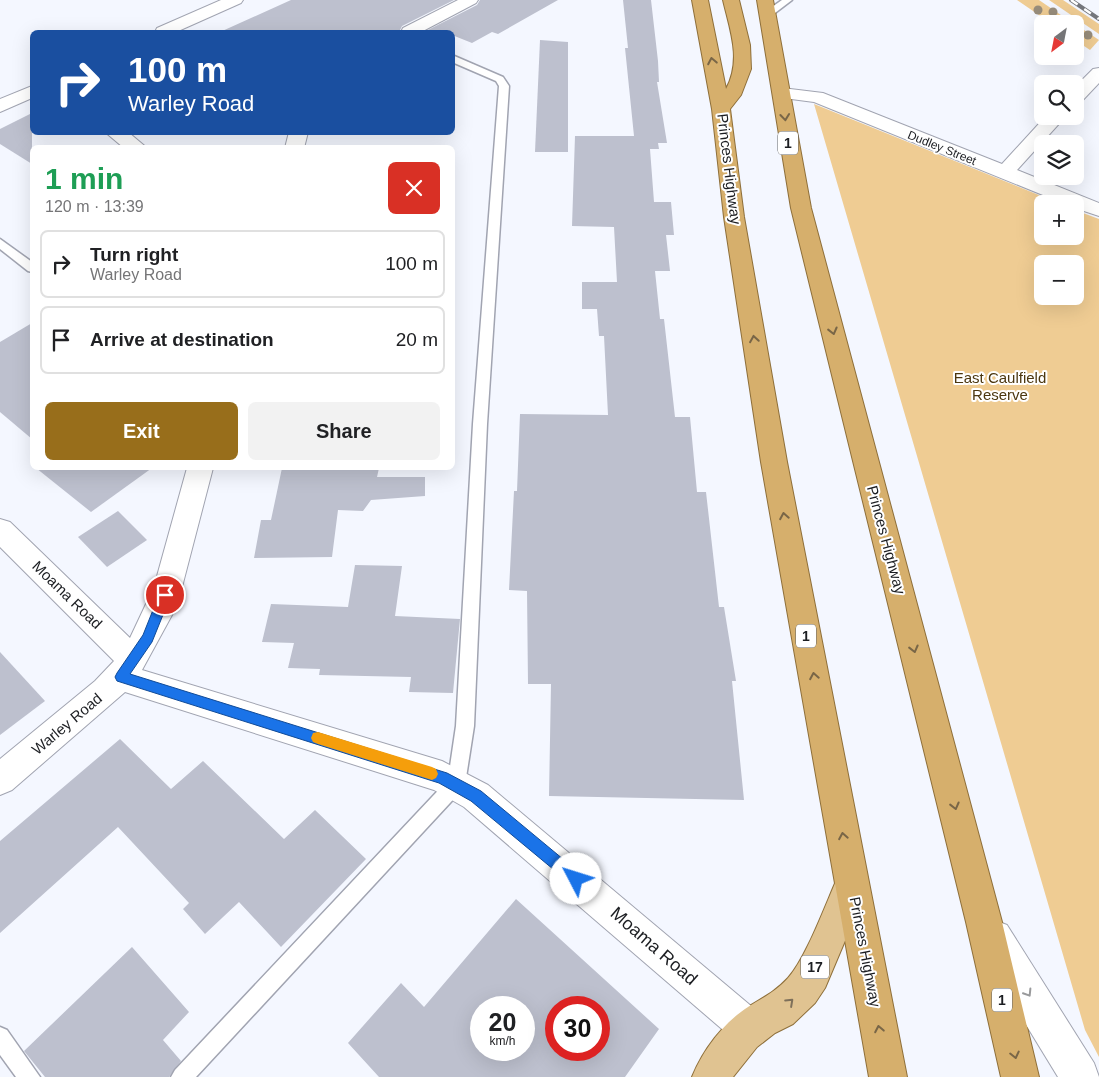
<!DOCTYPE html>
<meta charset="utf-8">
<style>
body{margin:0;font-family:Helvetica,sans-serif;background:#f2f2f2;color:#202124;height:100vh;display:flex;flex-direction:column;font-size:19px;white-space:nowrap}
*{box-sizing:border-box;margin:0}
p{font-size:16px;color:#757577}
.icon{flex:none;width:28px;height:28px;fill:none;stroke:currentColor;stroke-width:2;stroke-linecap:round;stroke-linejoin:round}
.map{position:relative;flex:1;overflow:hidden}
.sheet{position:absolute;left:30px;top:145px;width:425px;height:325px;display:flex;flex-direction:column;background:#fff;border-radius:8px;box-shadow:0 5px 20px #0002}
.sheet>*{flex:none}
.hud{position:absolute;left:30px;top:30px;width:425px;height:105px;border-radius:8px;box-shadow:0 5px 20px #0002;background:#1a4fa0;color:#fff;overflow:hidden}
.needle{width:32px;rotate:212deg}
.fabs{position:absolute;left:1034px;top:15px;display:grid;gap:10px}
.fabs a{display:grid;place-items:center;width:50px;height:50px;border-radius:8px;background:#fff;box-shadow:0 5px 20px #0002;font-size:25px}
.speed{position:absolute;left:470px;top:996px;display:flex;gap:10px;font-size:25px;font-weight:700;text-align:center}
.speed>*{display:grid;place-content:center;width:65px;height:65px;border-radius:50%;background:#fff;box-shadow:0 5px 20px #0002;line-height:1}
.speed small{font-size:12px;font-weight:400}
.speed .limit{border:8px solid #d22;background:#fff;color:#111}
.pin{position:absolute;display:grid;place-items:center;width:42px;height:42px;color:#fff;margin:-21px;border:2px solid #fff;border-radius:50%;box-shadow:0 1px 5px #0007}
.me{position:absolute;width:55px;margin:-28px;rotate:310deg;stroke-linejoin:round;filter:drop-shadow(0 0 4px #0008)}
.turn{display:flex;align-items:center;gap:18px;height:105px;padding:0 15px;font-size:22px}
.turn .icon{width:65px;height:65px;stroke-width:2.5}
.turn b{display:block;font-size:35px;line-height:42px}
.round{display:grid;place-items:center;flex:none;width:52px;height:52px;border-radius:8px;background:#f2f2f2}
.summary{display:flex;align-items:center;justify-content:space-between;height:85px;padding:0 15px}
h1{font-size:30px;font-weight:700;line-height:38px;color:#1e9e55}
.cta{display:flex;gap:10px;margin-top:auto;padding:10px 15px}
.cta a{flex:1;height:58px;border-radius:8px;background:#986e1b;color:#fff;font-size:20px;font-weight:700;line-height:58px;text-align:center}
.cta a+a{background:#f2f2f2;color:#202124}
ul{padding:0;list-style:none}
li{display:flex;align-items:center;gap:15px;height:68px;margin:0 10px 8px;padding:0 5px;border:2px solid #e0e0e0;border-radius:8px}
li div{flex:1}
li b{display:block;font-size:19px}
li em{font-style:normal}
.map>svg:first-child{display:block}
</style>
<div class="map">
<svg width="1099" height="1077" viewBox="0 0 1099 1077">
<rect width="100%" height="100%" fill="#f4f7ff"/>
<g fill="#efcc93" fill-rule="evenodd">
<path d="M1017,0H1039L1074,24H1052Z"/>
<path d="M1049,0H1063L1099,24V34Z"/>
<path d="M1075,24L1099,40L1090,50L1075,40Z"/>
<path d="M814,104L1061,204H1042V236H1075V210L1099,219V1057L1085,1030ZM1042,264H1075V296H1042Z"/>
</g>
<g fill="#bdc0ce" fill-rule="evenodd">
<path d="M291,0H454L402,26L399,32H220Z"/>
<path d="M480,0H558L498,34L492,32L472,43L452,35V32H424L477,5Z"/>
<path d="M623,0H651L658,61L659,82H657L667,143H658L659,149H650L654,202H671L674,235H666L670,271H655L660,319H664L675,417H690L697,492H706L719,607H724L736,681H732L744,800L549,796L551,684H528L527,591L509,590L514,491H517L520,414L608,415L604,336H599L597,309H582V282H617L614,227L572,226L575,136H634L625,48H628Z"/>
<path d="M540,40L568,42V152H535Z"/>
<path d="M32,113V164L0,144V129Z"/>
<path d="M32,323V439L0,412V342Z"/>
<path d="M36,468H152L91,512Z"/>
<path d="M282,468H379L377,477H425V496L371,500L363,511L338,510L332,557L254,558L261,520H271Z"/>
<path d="M118,511L147,540L107,567L78,537Z"/>
<path d="M355,565L402,566L395,616L460,619L453,693L409,692L411,677L319,675L320,669L288,668L294,643L262,642L271,604L348,607Z"/>
<path d="M0,652L45,701L0,735Z"/>
<path d="M120,739L171,789L203,761L284,839L315,810L366,859L281,947L239,902L205,934L183,909L189,903L118,827L0,933V841Z"/>
<path d="M516,899L659,1029L625,1077H379L348,1043L401,983L424,1007ZM481,1008H524V1050H481ZM556,1008H599V1050H556Z"/>
<path d="M132,947L189,1012L163,1040L181,1061L169,1077H45L24,1051Z"/>
</g>
<g fill="none" stroke-linecap="round" stroke-linejoin="round">
<g stroke="#a1a4b1" stroke-width="3">
<g id="service">
<path d="M782,0H792L771,16H765V12Z"/>
<path d="M452,55L503,77L509,86L487,424L474,726L465,784L462,790L196,1077H171L175,1070L448,780L456,726L473,424L499,86L496,81L452,62Z"/>
<path d="M0,239L32,262V272L28,271L0,249Z"/>
<path d="M0,1027L7,1030L40,1077H16L0,1055Z"/>
</g>
</g>
<g stroke="#a1a4b1" stroke-width="2">
<g id="minor">
<path d="M221,0H243L241,3L176,32H155L157,28Z"/>
<path d="M458,0H478L476,3L421,32H401L403,28Z"/>
<path d="M1099,68V83L1081,102L1075,103V87L1093,69Z"/>
<path d="M32,86V98L0,112V99Z"/>
<path d="M782,88L823,93L1002,164L1046,116H1066L1017,170L1099,203V216L1075,208V204H1065L814,102L776,97L773,93L776,89Z"/>
<path d="M105,132H128L147,148H124Z"/>
<path d="M289,132H308L304,148H285Z"/>
<path d="M187,468H213L182,587L172,615L142,670L442,761L488,785L763,1016L769,1029L763,1042L750,1048L737,1042L464,807L434,790L125,692L12,790L0,795V759L95,681L114,661L0,547V519L10,522L130,638L154,587Z"/>
</g>
</g>
<g stroke="#a1a4b1" stroke-width="2">
<path id="tertiary" d="M994,920L1007,925L1094,1063L1099,1077H1058L981,951L976,938L981,925Z"/>
</g>
<g stroke="#8e6f3a" stroke-width="2">
<path id="primary" d="M852,867L864,872L869,884L825,988L815,1003L793,1024L775,1033L757,1047L733,1077H692C703,1050 723,1023 748,1007C764,997 775,992 788,978C807,957 827,900 840,872Z"/>
</g>
<g stroke="#8e6f3a" stroke-width="2">
<g id="trunk">
<path d="M692,0H708L726,89C742,60 730,30 723,0H739L750,45L751,69L741,95L730,109L744,217L787,462L907,1077H869L761,462L724,217L712,109Z"/>
<path d="M757,0H773L811,208L1002,922L1039,1077H1001L966,922L791,208Z"/>
</g>
</g>
<use href="#service" fill="#fff" fill-rule="evenodd"/>
<use href="#minor" fill="#fff" fill-rule="evenodd"/>
<use href="#tertiary" fill="#fff" fill-rule="evenodd"/>
<use href="#primary" fill="#e0c391" fill-rule="evenodd"/>
<use href="#trunk" fill="#d6af6c" fill-rule="evenodd"/>
<g stroke="#75777d" stroke-width="4">
<path id="rail" d="M1071,0L1099,19"/>
</g>
<use href="#rail" stroke="#fff" stroke-width="2.5" stroke-dasharray="8" stroke-linecap="butt"/>
</g>
<g fill="#988d7b">
<circle cx="1038" cy="10" r="4.5"/>
<circle cx="1053" cy="12" r="4.5"/>
<circle cx="1088" cy="35" r="4.5"/>
</g>
<defs><path id="oneway-chevron" d="M-2-3.5L2.5 0L-2 3.5" fill="none" stroke-width="1.6" stroke-linecap="round" stroke-linejoin="round" transform="scale(1.25)"/></defs>
<g stroke="#796647">
<use href="#oneway-chevron" transform="translate(712 61) rotate(-101)"/>
<use href="#oneway-chevron" transform="translate(785 117) rotate(84)"/>
<use href="#oneway-chevron" transform="translate(833 331) rotate(76)"/>
<use href="#oneway-chevron" transform="translate(754 339) rotate(-99)"/>
<use href="#oneway-chevron" transform="translate(784 516) rotate(-100)"/>
<use href="#oneway-chevron" transform="translate(914 649) rotate(76)"/>
<use href="#oneway-chevron" transform="translate(814 676) rotate(-100)"/>
<use href="#oneway-chevron" transform="translate(955 806) rotate(76)"/>
<use href="#oneway-chevron" transform="translate(843 836) rotate(-100)"/>
<use href="#oneway-chevron" transform="translate(879 1029) rotate(-101)"/>
<use href="#oneway-chevron" transform="translate(1015 1055) rotate(77)"/>
</g>
<use stroke="#999a9c" href="#oneway-chevron" transform="translate(1028 993) rotate(58)"/>
<use stroke="#7e705a" href="#oneway-chevron" transform="translate(790 1002) rotate(-43)"/>
<path fill="#1a73e8" stroke="#114b97" d="M165,590L171,595L152,642L130,674L447,773L481,791L581,874L583,879L581,884L576,886L571,884L471,801L439,783L117,681L115,677L117,673L143,635L159,595Z"/>
<path fill="#f59e0b" d="M318,732L432,767L436,769L438,774L436,778L432,780L318,744L313,742L311,738L313,733Z"/>
<g text-anchor="middle" stroke-width="4" stroke-linejoin="round" paint-order="stroke">
<g font-size="12" fill="#1c1e22" stroke="#fff">
<text transform="translate(942 148) rotate(22)" y="4">Dudley Street</text>
</g>
<g fill="#fff" stroke="#606264" stroke-width="1">
<rect x="778" y="131.5" width="20" height="23" rx="4"/>
<rect x="796" y="624.5" width="20" height="23" rx="4"/>
<rect x="801" y="955.5" width="28" height="23" rx="4"/>
<rect x="992" y="988.5" width="20" height="23" rx="4"/>
</g>
<g font-size="14" font-weight="bold" fill="#1c1e22">
<text x="788" y="148">1</text>
<text x="806" y="641">1</text>
<text x="815" y="972">17</text>
<text x="1002" y="1005">1</text>
</g>
<g font-size="15" fill="#1c1e22" stroke="#fff">
<text transform="translate(729 169) rotate(83)" y="5">Princes Highway</text>
<text transform="translate(886 540) rotate(75)" y="5">Princes Highway</text>
<text transform="translate(67 595) rotate(44)" y="5">Moama Road</text>
<text transform="translate(67 724) rotate(-40)" y="5">Warley Road</text>
<text transform="translate(865 952) rotate(79)" y="5">Princes Highway</text>
</g>
<g font-size="15" fill="#4c370f" stroke="#fff">
<text x="1000" y="383">East Caulfield<tspan x="1000" dy="17">Reserve</tspan></text>
</g>
<g font-size="18" fill="#1c1e22" stroke="#fff">
<text transform="translate(654 946) rotate(41)" y="6">Moama Road</text>
</g>
</g>
</svg>
<div class="fabs">
<a><svg class="needle" viewBox="-14 -14 28 28"><path d="M0-13l5 13h-10z" fill="#e53935"/><path d="M0 13l5-13h-10z" fill="#757577"/></svg></a>
<a><svg class="icon" aria-label="search" viewBox="0 0 24 24"><circle cx="10" cy="10" r="6"/><path d="M15 15l6 6"/></svg></a>
<a><svg class="icon" aria-label="layers" viewBox="0 0 24 24"><path d="M12 4l9 5-9 5-9-5zM3 14l9 5 9-5"/></svg></a>
<a>+</a>
<a>−</a>
</div>
<div class="speed"><div>20<small>km/h</small></div><div class="limit">30</div></div>
<div class="pin" style="left:165px;top:595px;background:#d93025"><svg class="icon" aria-label="arrive" viewBox="0 0 24 24"><path d="M6 21V4h12l-3 4 3 4H6"/></svg></div>
<svg class="me" style="left:576px;top:879px" viewBox="-20 -20 40 40"><circle r="19" fill="#fff"/><path d="M0-13L10 11 0 6-10 11z" fill="#1a73e8"/></svg>
<div class="hud">
<div class="turn"><svg class="icon" aria-label="right" viewBox="0 0 24 24"><path d="M7 20v-9h11M14 6l5 5-5 5"/></svg><div><b>100 m</b>Warley Road</div></div>
</div>
<section class="sheet">
<div class="summary"><div><h1>1 min</h1><p>120 m · 13:39</p></div><a class="round" style="background:#d93025;color:#fff"><svg class="icon" aria-label="close" viewBox="0 0 24 24"><path d="M6 6l12 12M18 6L6 18"/></svg></a></div>
<ul>
<li><svg class="icon" aria-label="right" viewBox="0 0 24 24"><path d="M7 20v-9h11M14 6l5 5-5 5"/></svg><div><b>Turn right</b><p>Warley Road</p></div><em>100 m</em></li>
<li><svg class="icon" aria-label="arrive" viewBox="0 0 24 24"><path d="M6 21V4h12l-3 4 3 4H6"/></svg><div><b>Arrive at destination</b></div><em>20 m</em></li>
</ul>
<div class="cta"><a>Exit</a><a>Share</a></div>
</section>
</div>
